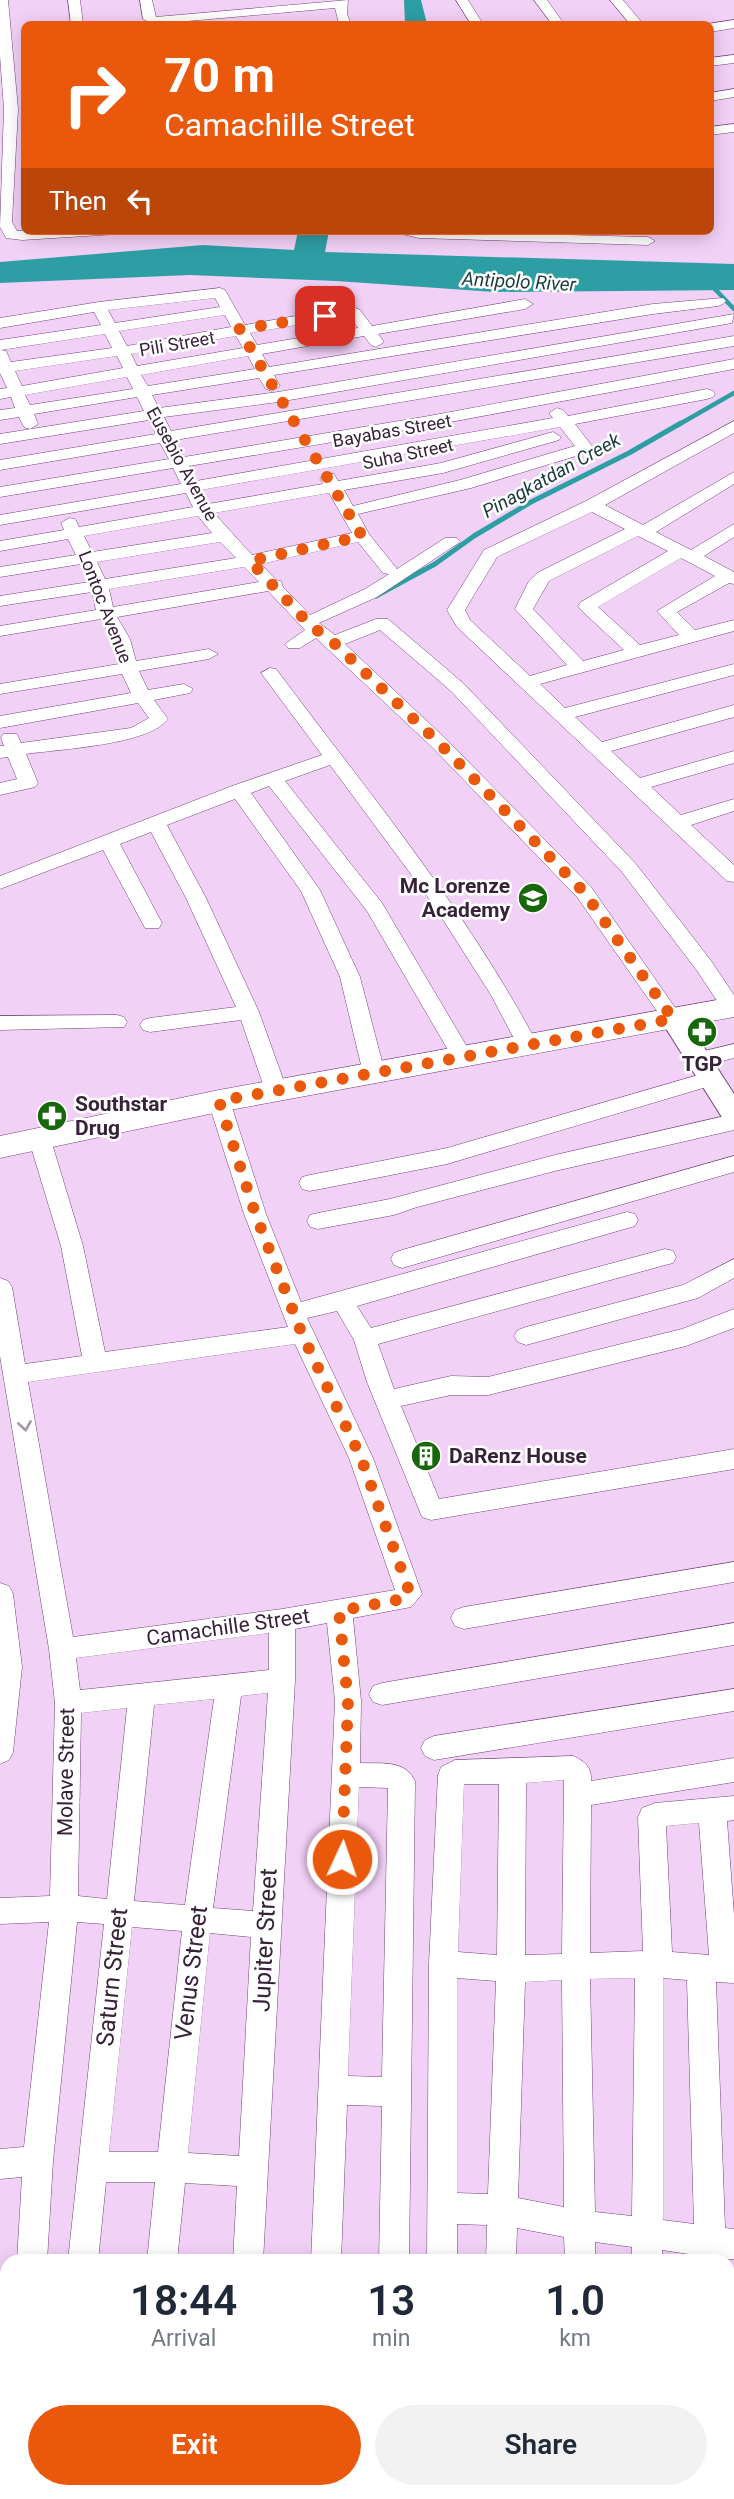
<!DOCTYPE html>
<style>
body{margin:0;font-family:Roboto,sans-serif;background:#f2f2f3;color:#1f2937;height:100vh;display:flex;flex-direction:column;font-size:26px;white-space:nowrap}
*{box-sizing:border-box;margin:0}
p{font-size:23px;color:#747a83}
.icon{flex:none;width:38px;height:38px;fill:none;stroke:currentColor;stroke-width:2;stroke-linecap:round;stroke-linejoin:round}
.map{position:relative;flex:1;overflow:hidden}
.details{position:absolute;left:0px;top:2254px;width:735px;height:245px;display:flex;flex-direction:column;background:#fff;border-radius:21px 21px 0 0;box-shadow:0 4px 18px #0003}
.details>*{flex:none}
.top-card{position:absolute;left:21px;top:21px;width:693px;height:214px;border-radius:10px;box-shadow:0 4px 18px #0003;background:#ea580c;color:#fff;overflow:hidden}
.pin{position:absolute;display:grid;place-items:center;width:60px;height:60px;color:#fff;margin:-30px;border-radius:14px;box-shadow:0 4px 10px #0006}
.me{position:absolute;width:77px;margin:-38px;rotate:3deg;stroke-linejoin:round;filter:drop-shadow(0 0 5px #0008)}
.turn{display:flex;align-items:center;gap:24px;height:147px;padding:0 28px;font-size:32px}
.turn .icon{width:91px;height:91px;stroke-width:2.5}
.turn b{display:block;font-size:49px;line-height:60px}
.then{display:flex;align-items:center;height:66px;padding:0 28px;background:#0003;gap:14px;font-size:26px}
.eta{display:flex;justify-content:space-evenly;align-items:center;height:119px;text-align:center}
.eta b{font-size:42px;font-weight:600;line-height:49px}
.cta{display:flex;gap:14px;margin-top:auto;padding:14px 28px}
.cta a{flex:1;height:80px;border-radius:42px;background:#ea580c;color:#fff;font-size:28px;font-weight:600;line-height:80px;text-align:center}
.cta a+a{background:#f2f2f3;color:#1f2937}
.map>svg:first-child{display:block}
</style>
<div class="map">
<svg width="734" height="2499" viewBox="0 0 734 2499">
<rect width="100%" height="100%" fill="#f2d1f7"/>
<g fill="#2e9ea5">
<path d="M404,0H421L427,24H405Z"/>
<path d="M298,231H329L325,252L734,264V290L495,292L336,281L190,275L0,283V262L203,245L294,250Z"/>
</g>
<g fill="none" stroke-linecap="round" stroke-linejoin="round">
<g stroke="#2e9ea5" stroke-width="4.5">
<path d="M710,284L734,309"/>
<path d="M678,425L734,393"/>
</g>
<path stroke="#2e9ea5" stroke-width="5" d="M376,596L435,564L474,536L531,502L629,453L681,423"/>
<g stroke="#714279" stroke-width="1">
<g id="minor">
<path d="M0,0H8L18,109L12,222L17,231H119L117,234L22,240L6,238L0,227L4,109L0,56Z"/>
<path d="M68,0H80L83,24H71Z"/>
<path d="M140,0H152L156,17L348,0L347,14L351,24H339L335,8L154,24L143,19Z"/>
<path d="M456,0H468L483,24H471Z"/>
<path d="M534,0H547L564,24H552Z"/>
<path d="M610,0H623L643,24H630Z"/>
<path d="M734,20V28L710,32L708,24Z"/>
<path d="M734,55V63L710,66V58Z"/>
<path d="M734,89V97L710,101V93Z"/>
<path d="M734,124V132L710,135V127Z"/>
<path d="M400,231L648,237L655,241L648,245L419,238L402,234Z"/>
<path d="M220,288L225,290L245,325L351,306L360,310L372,326L525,299L533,304L525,309L378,334L384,342L376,347L371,345L364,336L262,354L269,367L653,304L723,298L726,301L723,304L718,306L653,314L274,375L280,386L272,391L266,389L259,378L152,395L159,408L278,392L734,314L732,323L278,402L164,417L171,431L734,336V346L175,440L184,457L429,416L734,359V369L429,426L189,466L196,481L553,418L549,413L557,408L563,410L568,416L707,389L713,391L715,394L713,397L707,399L575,424L592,446L589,452L471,488L358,514L369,534L397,569L445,538H457L460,542L377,597L319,623L335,635L376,619H388L463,683L636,864L712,962L734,995V1015L725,1013L698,972L622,872L451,691L380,630L345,644L447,740L591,887L683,1019L680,1024H666L577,897L433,748L316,638L300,648H288L285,644L305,630L268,591L117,617L130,639L136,661L209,649L218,654L209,659L139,671L148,690L184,684L193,689L190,693L154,700L168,719C149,745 60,749 26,754L38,783L35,787L0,795V783L17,779L8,757L0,758V746H4L1,738L3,734H17L21,743L131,728L149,718L138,703L0,728V716L131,693L122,674L0,694V684L119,664L112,639L101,619L0,636V626L96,610L92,592L0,606V596L89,582L81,564L0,577V567L76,555L68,539L0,551V541L64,530L61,523L69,518L75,519L79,527L193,507L186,493L0,525V515L181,484L173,468L0,497V487L169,459L160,443L0,470V460L156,434L149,420L0,444V434L144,411L137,397L34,414L38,424L30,429L24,427L19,417L0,420V410L15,408L11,397L0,399V389L7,388L0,373V340L101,325L94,312L0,328V318L99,302ZM215,298L220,307L115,323L108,310ZM225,315L231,327L127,346L119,331ZM350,316L358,328L257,345L250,333ZM105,334L112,348L11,362L6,351L1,350ZM236,336L243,348L137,366L131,354ZM117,356L123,368L22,386L15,371ZM248,356L255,369L148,386L141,375ZM127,377L133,389L30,405L25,395ZM560,427L575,446L460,480L353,506L344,490L443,473L559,440L561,437L553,432L441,463L338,481L334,474L328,473L320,478L323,484L208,504L201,490ZM329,493L352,533L252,555L214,513ZM198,516L212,533L92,552L84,536ZM220,542L236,558L105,579L97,562ZM358,542L383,573L389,574L365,589L310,615L283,587L281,581L276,580L261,564ZM244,567L259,582L113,607L109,589Z"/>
<path d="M734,421V433L605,505L643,525L734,472V484L656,532L691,550L734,524V537L704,556L734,572V584L729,583L677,612L695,630L734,620V631L540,684L565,708L734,664V675L575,717L602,742L734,705V717L611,751L640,778L734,751V763L651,787L681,815L734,799V811L691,825L734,865V882L727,881L457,627L447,610L484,550L586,501ZM592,512L625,529L537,573L529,581L515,609L567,665L530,676L470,620L465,610L497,557ZM638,536L668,551L581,602L578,606L581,610L624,650L583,661L533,609L549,581ZM681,558L715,576L657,611L679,635L640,645L598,607Z"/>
<path d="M270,668L276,669C368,792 466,909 538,1045L534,1050L527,1052L520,1050L491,995L433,904L330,765L285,781L382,903L473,1057L469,1062L462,1064L455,1062L367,911L269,786L251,793L320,890L360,977L385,1073L382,1078L374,1080L366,1078L363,1073L340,977L301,891L235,799L167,825L206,898L259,1012L287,1090L284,1095L276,1098L268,1095L265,1090L241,1020L150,1032L143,1030L140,1025L143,1020L150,1018L236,1007L186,898L151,832L120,844L162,923L159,928H145L103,850L0,889V876L232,786L322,755L261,673Z"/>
<path d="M117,1015L124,1017L127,1022L124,1027L0,1030V1016Z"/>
<path d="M734,1044V1058L700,1066L692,1064L689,1059L692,1054Z"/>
<path d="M712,1071L720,1073L723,1078L720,1083L447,1164L310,1191L302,1189L299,1183L302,1177L310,1175L447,1148Z"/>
<path d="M219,1093L227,1096L230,1101L266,1214L301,1302L627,1212L635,1214L638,1220L635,1226L357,1306L371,1328L665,1249L673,1251L676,1257L673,1263L665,1265L378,1344L394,1389L451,1376L488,1377L682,1329L734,1309V1328L686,1346L488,1395H451L401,1406L439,1499L734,1449V1469L431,1520L422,1517L367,1382L354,1340L337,1311L307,1318L373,1458L422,1594L411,1607L353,1618L361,1701L360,1763C380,1764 405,1759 415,1781L409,2261H379L382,2106L347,2105L341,2261H311L335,1701L327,1623L295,1629V1680L263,2261H233L237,2186L185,2183L177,2261H147L155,2182H106L98,2261H68L104,1924L77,1922L53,2161L47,2261H17L22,2177L0,2179V2149L24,2147L49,1922L0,1924V1898L50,1896L55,1703L49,1649L0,1356V1278L8,1281L12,1287L25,1364L82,1356L61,1246L28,1137L31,1131L39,1129L47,1131L50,1137L83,1246L105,1352L288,1327L244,1214L208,1101L211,1096ZM295,1344L349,1458L395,1590L282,1609L73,1637L28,1382ZM269,1633V1670L80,1690L76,1658ZM268,1693L253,1911L213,1908L241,1696ZM214,1699L185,1905L134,1901L154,1705ZM127,1708L107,1899L78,1896L81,1713ZM359,1787L388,1788L382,2077L348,2076ZM132,1927L182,1931L158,2152H109ZM210,1933L251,1937L239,2156L188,2153Z"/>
<path d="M734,1114V1130L555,1171L417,1207L394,1215L318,1229L310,1227L307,1221L310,1215L318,1213L390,1199L555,1155Z"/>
<path d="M734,1156V1172L402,1268L394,1265L391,1259L394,1253L402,1250Z"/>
<path d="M734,1259V1278L698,1298L526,1345L518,1342L514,1336L518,1330L526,1327L683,1285Z"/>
<path d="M734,1562V1582L464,1629L455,1626L451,1618L455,1610L464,1607Z"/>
<path d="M0,1583L9,1586L13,1594L22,1667L13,1752L9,1760L0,1764Z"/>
<path d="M734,1623V1645L382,1705L373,1702L369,1694L373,1686L382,1683Z"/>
<path d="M734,1689V1711L434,1760L425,1756L421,1748L425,1740L434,1736Z"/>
<path d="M573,1756C585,1761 592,1768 591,1781L734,1758V1782L591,1805L590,1953L643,1951L638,1817L642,1808L655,1803L734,1796V1820L727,1821L734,1915V1983L716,1982L725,2228L734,2229V2259L696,2261L695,2255L662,2250V2261H632V2247L595,2242V2261H565L564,2237L517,2228L516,2261H486L487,2225L457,2224V2261H427L429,1964L438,1775L441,1767L455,1760ZM564,1780L562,1954L525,1955L526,1783ZM464,1784H499L497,1955L458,1952ZM699,1823L709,1955L672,1952L666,1826ZM457,1978L496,1981L488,2194L457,2193ZM635,1978L632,2216L595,2212L590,1979ZM663,1978L687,1980L694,2224L663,2220ZM562,1980L564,2207L518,2198L525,1982Z"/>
<path d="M7,2482V2492H35L36,2499H4L3,2492Z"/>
<path d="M298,2492H330L329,2499H297Z"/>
<rect x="375" y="2492" width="32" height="7"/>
<rect x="422" y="2492" width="32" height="7"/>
<rect x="477" y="2492" width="32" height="7"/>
<rect x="563" y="2492" width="32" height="7"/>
<rect x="629" y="2492" width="32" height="7"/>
<rect x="694" y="2492" width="32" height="7"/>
</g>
</g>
<g stroke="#714279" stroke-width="2">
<path id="tertiary" d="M673,1010L682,1013L734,1094V1124L725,1122L660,1019L664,1013Z"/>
</g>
<g stroke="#714279" stroke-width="1">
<path id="secondary" d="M734,997V1017L219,1112L0,1158V1136L219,1090Z"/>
</g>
<use href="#minor" fill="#fff" fill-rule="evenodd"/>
<use href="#tertiary" fill="#fff" fill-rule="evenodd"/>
<use href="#secondary" fill="#fff" fill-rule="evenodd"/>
</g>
<defs><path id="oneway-chevron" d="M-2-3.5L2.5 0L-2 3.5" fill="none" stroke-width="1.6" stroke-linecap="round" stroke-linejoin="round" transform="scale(1.75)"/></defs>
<use stroke="#a59ca6" href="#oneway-chevron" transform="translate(25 1426) rotate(81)"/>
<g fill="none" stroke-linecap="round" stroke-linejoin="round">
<path stroke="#ea580c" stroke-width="12" stroke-dasharray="0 21.6" d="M325,316L239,329L362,536L250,561L310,625L333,642L440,744L584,892L673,1019L219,1101L255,1213L302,1334L361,1458L408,1588L409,1594L402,1599L339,1611L348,1702L342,1859"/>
</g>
<defs>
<g id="school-disc" transform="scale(1.575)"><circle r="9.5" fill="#16680b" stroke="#fff"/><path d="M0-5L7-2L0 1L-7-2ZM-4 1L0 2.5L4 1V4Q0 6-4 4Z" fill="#fff"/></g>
<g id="pharmacy-disc" transform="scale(1.575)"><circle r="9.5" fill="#16680b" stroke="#fff"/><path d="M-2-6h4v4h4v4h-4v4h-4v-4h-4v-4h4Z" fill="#fff"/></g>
<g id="building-disc" transform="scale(1.575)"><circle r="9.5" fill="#16680b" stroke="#fff"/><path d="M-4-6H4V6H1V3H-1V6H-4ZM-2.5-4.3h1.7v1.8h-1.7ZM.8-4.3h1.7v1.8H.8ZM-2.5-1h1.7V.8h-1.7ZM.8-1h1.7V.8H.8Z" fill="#fff"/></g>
</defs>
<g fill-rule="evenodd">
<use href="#school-disc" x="533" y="898"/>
<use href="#pharmacy-disc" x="702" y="1032"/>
<use href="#pharmacy-disc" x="52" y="1116"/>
<use href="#building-disc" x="426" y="1456"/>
</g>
<g text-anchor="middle" stroke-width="5" stroke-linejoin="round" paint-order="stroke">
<g font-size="18" fill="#37223a" stroke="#fff">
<text transform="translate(177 344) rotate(-10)" y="6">Pili Street</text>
<text transform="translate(392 431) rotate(-10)" y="6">Bayabas Street</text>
<text transform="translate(408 454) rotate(-12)" y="6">Suha Street</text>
<text transform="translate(182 464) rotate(61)" y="6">Eusebio Avenue</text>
<text transform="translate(105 607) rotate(69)" y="6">Lontoc Avenue</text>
</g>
<g font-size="19" font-style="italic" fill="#1b3b3d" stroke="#fff">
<text transform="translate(519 281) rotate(3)" y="7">Antipolo River</text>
<text transform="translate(551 475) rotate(-29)" y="7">Pinagkatdan Creek</text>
</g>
<g font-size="21" font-weight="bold" fill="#37223a" stroke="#fff" text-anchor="start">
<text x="510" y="893" text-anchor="end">Mc Lorenze<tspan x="510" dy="24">Academy</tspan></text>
<text x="702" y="1071" text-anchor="middle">TGP</text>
<text x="75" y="1111">Southstar<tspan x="75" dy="24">Drug</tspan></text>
<text x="449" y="1463">DaRenz House</text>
</g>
<g font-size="21" fill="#37223a" stroke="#fff">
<text transform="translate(228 1627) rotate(-8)" y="7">Camachille Street</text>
<text transform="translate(66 1772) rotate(-89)" y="7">Molave Street</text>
</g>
<g font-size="24" fill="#37223a" stroke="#fff">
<text transform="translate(265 1940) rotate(-87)" y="8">Jupiter Street</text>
<text transform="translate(191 1973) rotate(-83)" y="8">Venus Street</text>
<text transform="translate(112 1977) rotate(-84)" y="8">Saturn Street</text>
</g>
</g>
</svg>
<div class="pin" style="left:325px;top:316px;background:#d93025"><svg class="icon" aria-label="arrive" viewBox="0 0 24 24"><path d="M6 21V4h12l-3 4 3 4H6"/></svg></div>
<svg class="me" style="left:342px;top:1859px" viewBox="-20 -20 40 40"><circle r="17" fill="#ea580c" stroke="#fff" stroke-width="3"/><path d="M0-11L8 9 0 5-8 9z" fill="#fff"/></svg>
<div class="top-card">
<div class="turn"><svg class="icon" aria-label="right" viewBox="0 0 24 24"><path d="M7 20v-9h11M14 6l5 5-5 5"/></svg><div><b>70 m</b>Camachille Street</div></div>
<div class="then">Then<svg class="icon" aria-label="left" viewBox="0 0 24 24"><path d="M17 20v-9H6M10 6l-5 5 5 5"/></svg></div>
</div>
<section class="details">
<div class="eta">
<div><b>18:44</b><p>Arrival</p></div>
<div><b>13</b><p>min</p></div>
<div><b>1.0</b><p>km</p></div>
</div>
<div class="cta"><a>Exit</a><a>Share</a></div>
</section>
</div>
